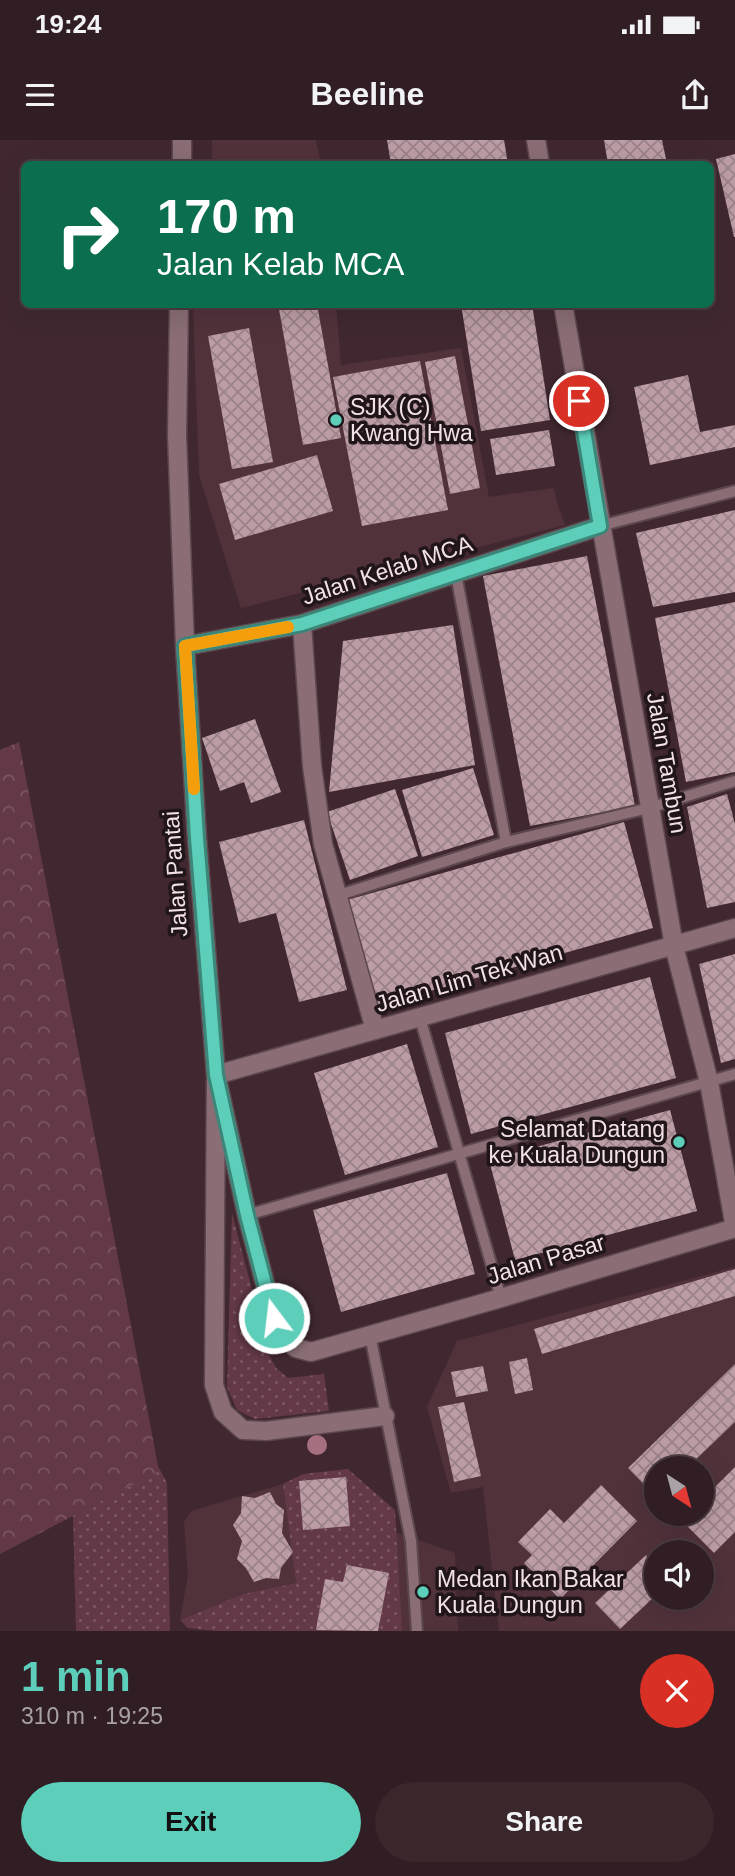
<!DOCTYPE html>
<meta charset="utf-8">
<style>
body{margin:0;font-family:Arial,sans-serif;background:#39272c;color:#f1f3f6;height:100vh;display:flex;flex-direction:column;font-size:26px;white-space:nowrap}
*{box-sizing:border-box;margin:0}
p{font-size:23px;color:#a8a2a6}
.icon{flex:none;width:38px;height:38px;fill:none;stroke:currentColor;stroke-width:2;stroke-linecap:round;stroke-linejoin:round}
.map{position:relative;height:1491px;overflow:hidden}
.drawer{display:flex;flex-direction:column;background:#311e24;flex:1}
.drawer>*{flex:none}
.banner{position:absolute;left:21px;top:21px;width:693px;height:147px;border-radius:10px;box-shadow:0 7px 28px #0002,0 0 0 2px #4c3c41;background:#0b6e4f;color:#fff;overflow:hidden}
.needle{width:46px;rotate:144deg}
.buttons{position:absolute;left:644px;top:1316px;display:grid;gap:14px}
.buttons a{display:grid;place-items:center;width:70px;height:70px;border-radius:50%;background:#311e24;box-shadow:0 7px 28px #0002,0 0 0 2px #4c3c41;font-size:35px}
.pin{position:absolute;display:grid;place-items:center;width:60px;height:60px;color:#fff;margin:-30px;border:4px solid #fff;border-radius:50%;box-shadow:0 2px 7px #0007}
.me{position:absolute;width:77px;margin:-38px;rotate:345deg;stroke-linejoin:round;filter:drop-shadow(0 0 5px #0008)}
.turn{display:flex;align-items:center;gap:24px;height:147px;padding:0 21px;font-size:32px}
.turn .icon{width:91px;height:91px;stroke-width:2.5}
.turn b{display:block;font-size:49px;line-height:60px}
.round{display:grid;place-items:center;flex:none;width:74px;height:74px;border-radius:37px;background:#39272c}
.head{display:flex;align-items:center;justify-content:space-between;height:119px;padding:0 21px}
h1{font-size:42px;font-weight:700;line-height:52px;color:#5cceba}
.button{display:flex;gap:14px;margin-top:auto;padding:14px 21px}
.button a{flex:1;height:80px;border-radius:42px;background:#5cceba;color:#111;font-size:28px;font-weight:700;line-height:80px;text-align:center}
.button a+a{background:#39272c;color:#f1f3f6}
.status{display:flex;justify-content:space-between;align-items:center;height:49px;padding:0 35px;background:#311e24;direction:ltr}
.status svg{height:19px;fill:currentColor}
header{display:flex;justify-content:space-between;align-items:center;height:91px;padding:0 21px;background:#311e24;font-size:32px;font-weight:700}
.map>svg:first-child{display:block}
</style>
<div class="status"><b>19:24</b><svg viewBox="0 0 49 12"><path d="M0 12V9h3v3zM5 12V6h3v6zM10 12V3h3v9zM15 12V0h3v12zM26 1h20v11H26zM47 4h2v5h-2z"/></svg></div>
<header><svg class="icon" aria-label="menu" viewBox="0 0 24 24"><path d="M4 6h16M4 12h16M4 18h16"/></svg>Beeline<svg class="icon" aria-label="share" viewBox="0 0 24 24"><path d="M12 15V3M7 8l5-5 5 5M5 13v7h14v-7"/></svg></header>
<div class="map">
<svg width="735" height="1491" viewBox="0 0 735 1491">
<defs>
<pattern id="grass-dots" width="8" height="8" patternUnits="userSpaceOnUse" patternTransform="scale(1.75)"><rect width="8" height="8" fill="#643947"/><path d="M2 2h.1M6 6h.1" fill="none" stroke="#7b5561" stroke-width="1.8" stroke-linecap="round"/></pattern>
<pattern id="park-crowns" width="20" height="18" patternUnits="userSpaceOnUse" patternTransform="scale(1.75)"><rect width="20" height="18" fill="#643947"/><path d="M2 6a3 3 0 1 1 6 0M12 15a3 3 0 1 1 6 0" fill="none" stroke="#7b5561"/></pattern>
<pattern id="building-cross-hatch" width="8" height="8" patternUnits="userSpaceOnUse" patternTransform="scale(1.75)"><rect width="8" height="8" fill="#bc9da5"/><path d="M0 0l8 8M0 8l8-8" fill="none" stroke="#9a8288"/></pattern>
</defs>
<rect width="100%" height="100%" fill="#412830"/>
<g fill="#51323b" fill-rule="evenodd">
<path d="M212,0H316L321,24H212Z"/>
<path d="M207,164L336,165L341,225L461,208L489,357L554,348L558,366L565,385L241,468L199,335L193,168Z"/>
<path d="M735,1127V1491H499L483,1347L451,1353L427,1267L457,1201ZM656,1328H702V1374H656ZM656,1412H702V1458H656Z"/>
<path d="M283,1344L296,1443L243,1454L180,1480L188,1435L184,1382L191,1371Z"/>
<path d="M375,1385L455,1413L458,1491H399Z"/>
</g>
<g fill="url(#grass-dots)">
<path d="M232,1073L269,1215L276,1228L288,1238L324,1234L329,1271L255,1279L237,1270L227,1247Z"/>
<path d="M69,1218L105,1227L167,1343L170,1491H76Z"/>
<path d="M348,1329L395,1370L402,1491H215L188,1488L180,1480L243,1454L296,1443L283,1344L303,1334Z"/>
</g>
<path fill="url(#park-crowns)" d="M19,602L159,1331L0,1414V610Z"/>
<g fill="url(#building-cross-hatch)">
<path d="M387,0H504L508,24H391Z"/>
<path d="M604,0H662L667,24H608Z"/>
<path d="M735,14V97H734L716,19Z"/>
<path d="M305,164H317L341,298L303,305L279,169Z"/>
<path d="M461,164H532L550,280L481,291Z"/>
<path d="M249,188L273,322L232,329L208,196Z"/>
<path d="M455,216L480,348L450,354L425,222Z"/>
<path d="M420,221L448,370L362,386L333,237Z"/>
<path d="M688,235L700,292L735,285V307L650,325L634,247Z"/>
<path d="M549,290L555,326L496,335L490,299Z"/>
<path d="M317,315L333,371L235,400L219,344Z"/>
<path d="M735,370V452L653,467L636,393Z"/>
<path d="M587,416L635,666L530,686L483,436Z"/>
<path d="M735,462V632L686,642L655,478Z"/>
<path d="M453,485L475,625L329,652L343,501Z"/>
<path d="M255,579L281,652L251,663L244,642L220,651L202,598Z"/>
<path d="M473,628L494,695L422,717L402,650Z"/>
<path d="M395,649L418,716L350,740L327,672Z"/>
<path d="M727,654L735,684V762L707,768L687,667Z"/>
<path d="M304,680L347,850L299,862L276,773L239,783L219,702Z"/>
<path d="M624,682L653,788L377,866L347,760Z"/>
<path d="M735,814V919L721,923L699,824Z"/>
<path d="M650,837L676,938L471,994L445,893Z"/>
<path d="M407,904L438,1007L345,1035L314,933Z"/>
<path d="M670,970L697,1071L515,1120L489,1020Z"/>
<path d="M447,1033L475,1134L341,1172L313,1070Z"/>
<path d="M735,1129V1156L542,1214L534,1189Z"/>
<path d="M527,1218L533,1250L515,1254L509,1222Z"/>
<path d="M735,1224V1282L687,1328H656V1357L628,1328Z"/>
<path d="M483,1226L488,1251L456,1257L451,1232Z"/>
<path d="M464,1262L481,1336L454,1342L438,1267Z"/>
<path d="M735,1327V1392L714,1413L681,1380L687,1374H702V1360Z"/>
<path d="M346,1337L350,1386L303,1390L299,1341Z"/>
<path d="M601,1345L637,1381L560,1459L524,1423L532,1415L518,1402L550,1369L564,1383Z"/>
<path d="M270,1352L276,1364L284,1370L282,1393L293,1412L281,1428L279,1439L266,1438L254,1442L246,1428L237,1419L242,1401L233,1385L241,1373L242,1356L255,1358Z"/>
<path d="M646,1415L656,1425V1455L620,1489L595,1463Z"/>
<path d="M347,1425L389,1433L378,1491L316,1490L325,1439L343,1442Z"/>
</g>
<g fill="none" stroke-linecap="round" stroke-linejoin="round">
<g stroke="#5c474d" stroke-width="14">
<g id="service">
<path d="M600,386L735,351"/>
<path d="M456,434L506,702"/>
<path d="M336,756L506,702L649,668L735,641"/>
<path d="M420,878L501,1158"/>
<path d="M247,1075L735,934"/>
<path d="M370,1195L411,1401L417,1491"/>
</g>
</g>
<g stroke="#5c474d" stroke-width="21">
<g id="minor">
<path d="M302,484L312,626L323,704L375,890"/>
<path d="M185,506L302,484L600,386"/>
<path d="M385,1276L266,1291L243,1290L223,1272L214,1245L216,935L735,788"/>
</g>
</g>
<g stroke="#5c474d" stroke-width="21">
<g id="tertiary">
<path d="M536,0L540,24"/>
<path d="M563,164L674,806L709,942L735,1088"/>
</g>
</g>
<g stroke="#5c474d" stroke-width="21">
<g id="secondary">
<path d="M182,24V0"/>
<path d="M179,164L177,295L185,506L197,698L216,935L247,1075L274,1178L281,1196L296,1208L311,1212L501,1158L735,1088"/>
</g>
</g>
<use href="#service" stroke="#8a6d75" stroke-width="10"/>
<use href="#minor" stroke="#8a6d75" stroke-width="18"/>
<use href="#tertiary" stroke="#8a6d75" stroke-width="18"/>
<use href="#secondary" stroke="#8a6d75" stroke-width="18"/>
</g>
<circle fill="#a77080" cx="317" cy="1305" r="10"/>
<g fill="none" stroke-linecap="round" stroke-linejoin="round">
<g stroke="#3c8679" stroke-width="18">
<path id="route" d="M274,1178L247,1075L216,935L197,698L185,506L302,484L600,386L579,261"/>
</g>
<use href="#route" stroke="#5cceba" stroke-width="12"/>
<path stroke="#f59e0b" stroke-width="12" d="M194,649L185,506L288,487"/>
</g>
<g fill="#5cceba" stroke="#201518" stroke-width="2.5">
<circle cx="336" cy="280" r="7"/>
<circle cx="679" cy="1002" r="7"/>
<circle cx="423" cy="1452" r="7"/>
</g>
<g text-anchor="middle" stroke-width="7" stroke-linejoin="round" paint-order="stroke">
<g font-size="23" fill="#f2e1e5" stroke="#201518" text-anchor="start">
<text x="350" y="275">SJK (C)<tspan x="350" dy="26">Kwang Hwa</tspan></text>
<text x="665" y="997" text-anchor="end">Selamat Datang<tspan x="665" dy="26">ke Kuala Dungun</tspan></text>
<text x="437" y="1447">Medan Ikan Bakar<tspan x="437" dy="26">Kuala Dungun</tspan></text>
</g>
<g font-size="23" fill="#f2e1e5" stroke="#201518">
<text transform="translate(387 430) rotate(-18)" y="8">Jalan Kelab MCA</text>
<text transform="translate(667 623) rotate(80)" y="8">Jalan Tambun</text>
<text transform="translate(175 734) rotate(-94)" y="8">Jalan Pantai</text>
<text transform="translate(469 838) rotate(-16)" y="8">Jalan Lim Tek Wan</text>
<text transform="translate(546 1119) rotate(-17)" y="8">Jalan Pasar</text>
</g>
</g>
</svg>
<div class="buttons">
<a><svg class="needle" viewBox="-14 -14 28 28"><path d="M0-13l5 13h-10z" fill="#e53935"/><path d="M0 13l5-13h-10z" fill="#a8a2a6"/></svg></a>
<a><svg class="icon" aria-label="sound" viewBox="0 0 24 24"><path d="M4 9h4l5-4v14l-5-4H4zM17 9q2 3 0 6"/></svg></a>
</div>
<div class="pin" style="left:579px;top:261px;background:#d93025"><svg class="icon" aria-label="arrive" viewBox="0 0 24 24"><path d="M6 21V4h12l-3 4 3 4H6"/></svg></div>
<svg class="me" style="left:274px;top:1178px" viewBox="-20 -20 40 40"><circle r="17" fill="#5cceba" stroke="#fff" stroke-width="3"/><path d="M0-11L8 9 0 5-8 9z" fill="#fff"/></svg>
<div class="banner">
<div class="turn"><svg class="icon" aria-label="right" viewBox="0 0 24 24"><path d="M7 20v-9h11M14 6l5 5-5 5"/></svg><div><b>170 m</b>Jalan Kelab MCA</div></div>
</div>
</div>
<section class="drawer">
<div class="head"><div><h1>1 min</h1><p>310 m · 19:25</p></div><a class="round" style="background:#d93025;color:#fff"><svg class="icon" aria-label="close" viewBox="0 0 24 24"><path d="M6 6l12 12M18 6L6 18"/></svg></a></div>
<div class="button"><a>Exit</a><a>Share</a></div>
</section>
